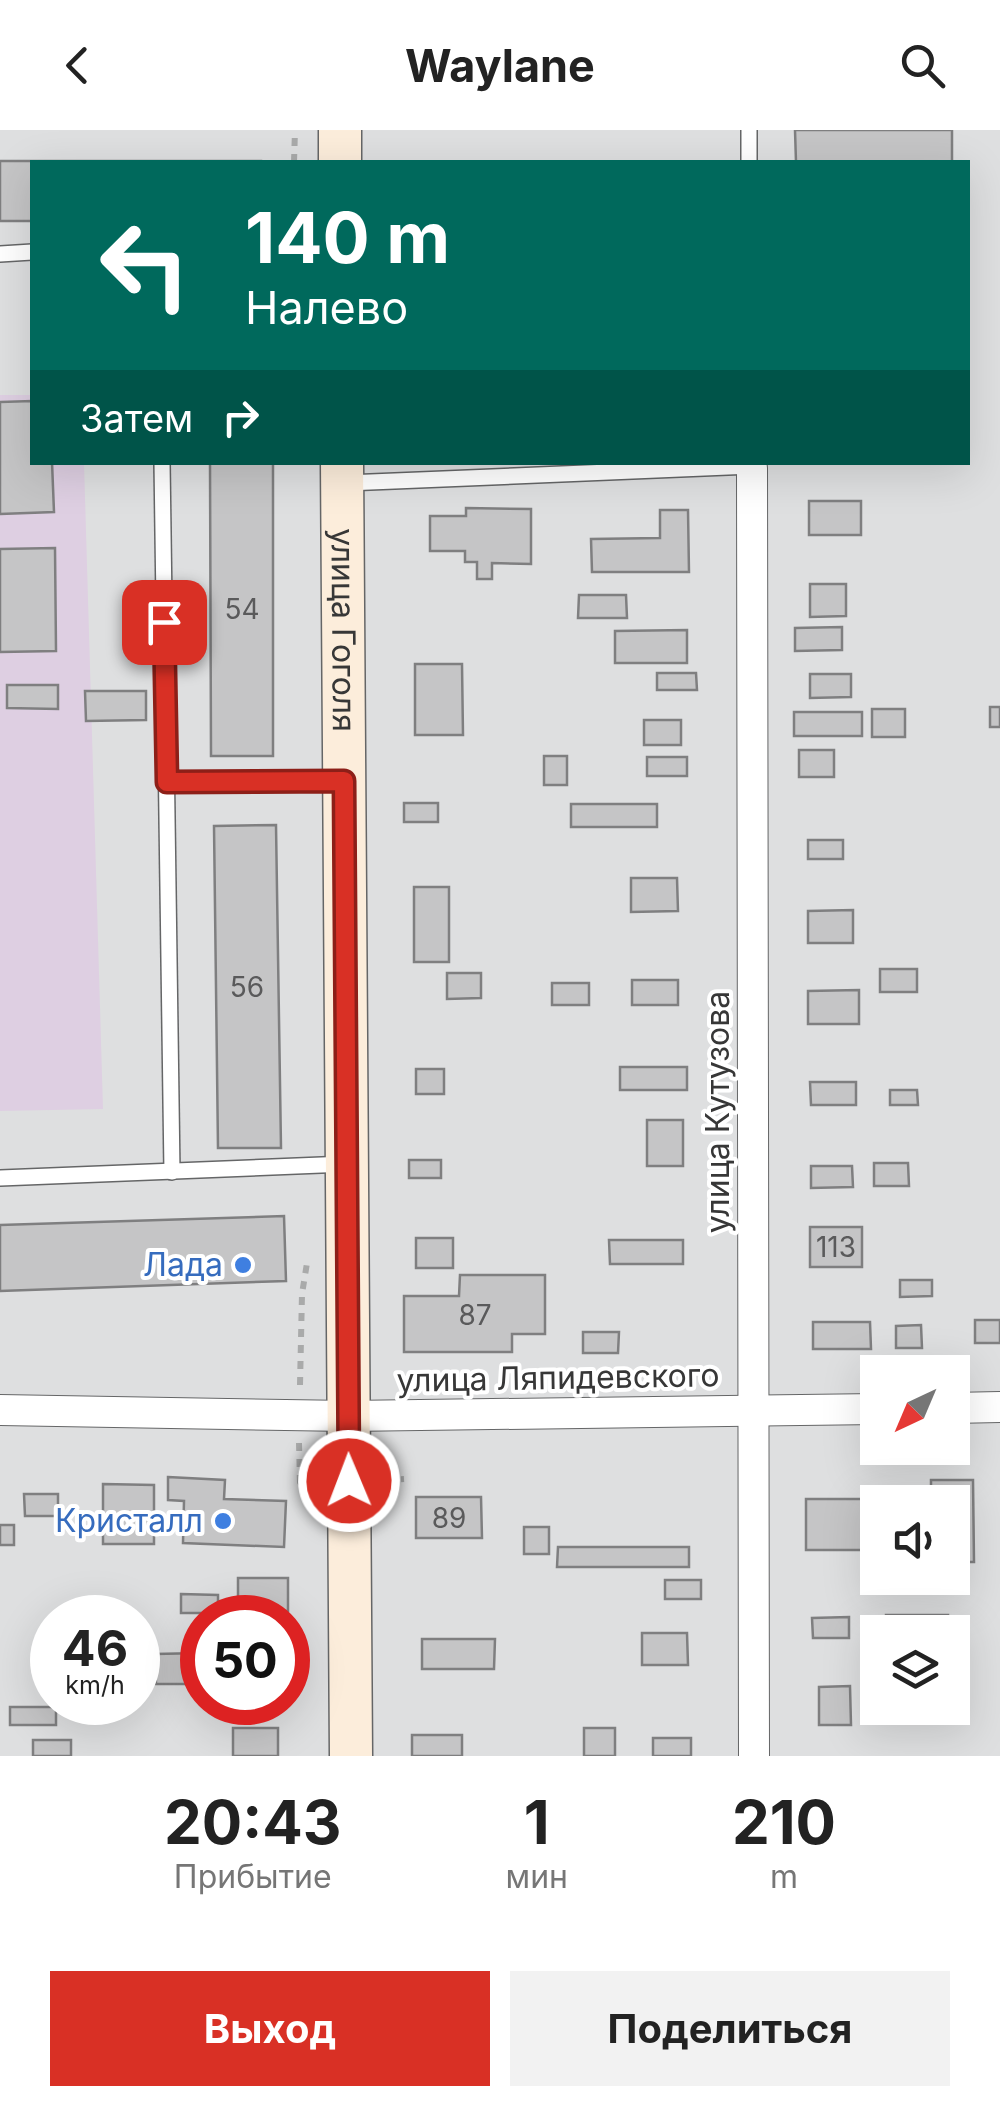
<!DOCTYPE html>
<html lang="ru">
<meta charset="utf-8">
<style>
body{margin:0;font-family:Inter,sans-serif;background:#f2f2f2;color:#222;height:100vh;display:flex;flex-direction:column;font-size:38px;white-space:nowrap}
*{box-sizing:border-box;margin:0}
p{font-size:32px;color:#767676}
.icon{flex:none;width:55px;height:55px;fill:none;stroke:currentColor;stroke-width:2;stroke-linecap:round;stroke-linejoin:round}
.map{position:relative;height:1626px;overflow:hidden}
.sheet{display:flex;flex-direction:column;background:#fff;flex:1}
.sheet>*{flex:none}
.top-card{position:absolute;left:30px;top:30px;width:940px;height:305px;border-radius:0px;box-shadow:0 10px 40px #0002;background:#00695c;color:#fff;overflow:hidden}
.needle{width:65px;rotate:224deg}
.buttons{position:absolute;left:860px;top:1225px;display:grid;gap:20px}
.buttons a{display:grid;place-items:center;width:110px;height:110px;border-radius:0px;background:#fff;box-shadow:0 10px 40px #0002;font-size:50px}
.speed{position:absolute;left:30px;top:1465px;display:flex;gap:20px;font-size:50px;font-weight:700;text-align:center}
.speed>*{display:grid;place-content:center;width:130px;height:130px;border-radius:50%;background:#fff;box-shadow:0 10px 40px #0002;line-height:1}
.speed small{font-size:25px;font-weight:400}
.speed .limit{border:15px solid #d22;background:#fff;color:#111}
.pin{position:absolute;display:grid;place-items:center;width:85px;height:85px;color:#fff;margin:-42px;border-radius:20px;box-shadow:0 5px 15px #0006}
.me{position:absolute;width:110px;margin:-55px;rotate:359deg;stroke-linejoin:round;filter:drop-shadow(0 0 8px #0008)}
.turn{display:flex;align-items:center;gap:35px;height:210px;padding:0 50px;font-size:45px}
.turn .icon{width:130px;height:130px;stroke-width:2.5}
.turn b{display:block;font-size:70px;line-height:85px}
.then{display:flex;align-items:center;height:95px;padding:0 50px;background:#0003;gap:20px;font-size:38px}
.eta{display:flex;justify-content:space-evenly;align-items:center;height:170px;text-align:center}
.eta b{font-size:60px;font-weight:700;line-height:70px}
.action{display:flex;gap:20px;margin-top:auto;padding:20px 50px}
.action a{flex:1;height:115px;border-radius:0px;background:#d93025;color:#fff;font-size:40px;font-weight:700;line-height:115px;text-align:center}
.action a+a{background:#f2f2f2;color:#222}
header{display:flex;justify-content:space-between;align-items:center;height:130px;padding:0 50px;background:#fff;font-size:45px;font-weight:700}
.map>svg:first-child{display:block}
</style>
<header><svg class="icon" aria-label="back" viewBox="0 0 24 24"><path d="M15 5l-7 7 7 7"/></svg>Waylane<svg class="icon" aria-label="search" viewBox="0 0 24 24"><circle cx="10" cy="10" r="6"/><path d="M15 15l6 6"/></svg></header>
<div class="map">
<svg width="1000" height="1626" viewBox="0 0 1000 1626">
<rect width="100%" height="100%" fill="#dedfe0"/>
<path fill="#decfe2" d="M0,265H32V332L84,333L103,979L0,981Z"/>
<g fill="#c5c5c6" stroke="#7f7f80" stroke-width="2.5">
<path d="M795,0H952V32H796Z"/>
<path d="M0,31H261V32H32V91H0Z"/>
<path d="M32,271V332H52L54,382L0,384V272Z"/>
<path d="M210,332H273V626H211Z"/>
<rect x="809" y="371" width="52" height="34"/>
<path d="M466,378L531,379V434L492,433V449H477V432H465V421H430V386H466Z"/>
<path d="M660,380H688L689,442H592L591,409L660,408Z"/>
<path d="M55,418L56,521L0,522V419Z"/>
<path d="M810,454H846V486L810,487Z"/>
<path d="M579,465H626L627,488H578Z"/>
<path d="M842,497V520L795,521V498Z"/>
<path d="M687,500V533H615V501Z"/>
<path d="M415,534H462L463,605H415Z"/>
<path d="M657,543H696L697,560H657Z"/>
<path d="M810,544H851V567L810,568Z"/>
<path d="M7,555H58V579L7,578Z"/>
<path d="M85,561H146V590L86,591Z"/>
<rect x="990" y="577" width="10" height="20"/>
<rect x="872" y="579" width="33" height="28"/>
<rect x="794" y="582" width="68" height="24"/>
<rect x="644" y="590" width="37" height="25"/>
<rect x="799" y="620" width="35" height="27"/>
<rect x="544" y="626" width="23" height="29"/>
<rect x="647" y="627" width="40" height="19"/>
<rect x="404" y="673" width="34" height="19"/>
<rect x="571" y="674" width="86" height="23"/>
<path d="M276,695L281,1018H218L214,696Z"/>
<rect x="808" y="710" width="35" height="19"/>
<path d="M631,748H677L678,781L631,782Z"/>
<rect x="414" y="757" width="35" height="75"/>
<path d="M853,780V813H808V781Z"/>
<rect x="880" y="839" width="37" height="23"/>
<path d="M447,843H481V868L447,869Z"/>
<rect x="632" y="850" width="46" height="25"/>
<rect x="552" y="853" width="37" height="22"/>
<path d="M859,860V894H808V861Z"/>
<rect x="620" y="937" width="67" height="23"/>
<rect x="416" y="939" width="28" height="25"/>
<path d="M810,952H856V975H811Z"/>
<path d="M890,960H917L918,975H890Z"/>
<rect x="647" y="990" width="36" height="46"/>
<rect x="409" y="1030" width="32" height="18"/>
<path d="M874,1033H908L909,1056H874Z"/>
<path d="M811,1036H852L853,1057L811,1058Z"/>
<path d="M284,1086L286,1151L0,1161V1095Z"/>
<rect x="810" y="1097" width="52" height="40"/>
<rect x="416" y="1108" width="37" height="30"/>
<path d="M609,1110H683V1134H610Z"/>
<path d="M460,1145H545V1204H512V1222H404V1166H459Z"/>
<path d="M900,1150H932V1166L900,1167Z"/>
<rect x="975" y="1190" width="25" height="23"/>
<path d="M813,1192H870L871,1219H813Z"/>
<path d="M921,1195L922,1218H896V1196Z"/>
<path d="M583,1202H619L618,1223H583Z"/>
<path d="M168,1347L225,1350L224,1369L286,1371L284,1417L183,1413L184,1371L168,1370Z"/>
<path d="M931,1350H973L974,1432H952V1372H931Z"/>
<path d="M103,1354L154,1355V1414H103Z"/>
<path d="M24,1364H58V1386H25Z"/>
<path d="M416,1367H481L482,1408H416Z"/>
<path d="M806,1369H884V1372H878V1420H806Z"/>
<rect x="0" y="1395" width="14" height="20"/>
<rect x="524" y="1397" width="25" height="27"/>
<path d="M558,1417H689V1437H557Z"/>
<rect x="238" y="1448" width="50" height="33"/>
<rect x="665" y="1450" width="36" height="19"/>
<path d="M181,1464L218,1465V1483H181Z"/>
<rect x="886" y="1485" width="62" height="17"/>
<path d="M849,1487V1508H813L812,1488Z"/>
<path d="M642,1503H687L688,1535H642Z"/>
<path d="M422,1509H495L494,1539H422Z"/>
<path d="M202,1523V1554H156L155,1524Z"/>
<path d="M850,1556L851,1595H819V1557Z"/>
<rect x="10" y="1577" width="46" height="18"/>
<rect x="233" y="1598" width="45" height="28"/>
<rect x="584" y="1598" width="31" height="28"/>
<rect x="412" y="1605" width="50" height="21"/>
<rect x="653" y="1608" width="38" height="18"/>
<rect x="33" y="1610" width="38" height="16"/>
</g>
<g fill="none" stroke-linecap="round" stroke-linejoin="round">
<g stroke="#656667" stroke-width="18">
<g id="lane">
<path d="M749,32V0"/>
<path d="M0,124L32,122"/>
<path d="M162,332L172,1042"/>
<path d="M346,353L752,336"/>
<path d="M167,651H343"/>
<path d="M0,1048L346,1034"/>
</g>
</g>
<g stroke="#656667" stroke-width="32">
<g id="street">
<path d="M752,338L754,1626"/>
<path d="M952,1278L1000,1277"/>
<path d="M0,1280L348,1286L878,1279"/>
</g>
</g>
<g stroke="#656667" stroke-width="45">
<g id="secondary">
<path d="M340,0V32"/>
<path id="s1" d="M342,332L351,1626"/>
</g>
</g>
<g stroke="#a9aaaa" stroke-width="6" stroke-dasharray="8 8" stroke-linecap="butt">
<path d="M294,32L295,0"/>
<path d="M300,1255L302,1164L307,1133"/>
<path d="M299,1313L300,1352H313"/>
<path d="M385,1350L404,1349"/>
</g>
<use href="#lane" stroke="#fff" stroke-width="15"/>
<use href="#street" stroke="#fff" stroke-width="30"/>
<use href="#secondary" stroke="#fceddb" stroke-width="42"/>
</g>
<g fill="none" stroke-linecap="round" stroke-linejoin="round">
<g stroke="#8d1f18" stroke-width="25">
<path id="route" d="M164,492L167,652L344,651L349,1351"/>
</g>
<use href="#route" stroke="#d93025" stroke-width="18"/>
</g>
<g fill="#3f7fe0" stroke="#fff" stroke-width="4">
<circle cx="243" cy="1135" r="10"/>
<circle cx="223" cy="1391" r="10"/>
</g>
<g text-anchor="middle" stroke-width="8" stroke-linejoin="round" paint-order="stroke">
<g font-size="28" fill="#5a5a5b">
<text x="242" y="489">54</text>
<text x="247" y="867">56</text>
<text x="836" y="1127">113</text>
<text x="475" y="1195">87</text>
<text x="449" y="1398">89</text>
</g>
<g font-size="32" fill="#373737" stroke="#fff">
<text dy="11" stroke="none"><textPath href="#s1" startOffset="168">улица Гоголя</textPath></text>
<text transform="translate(718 982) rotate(-90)" y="11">улица Кутузова</text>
<text transform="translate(558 1248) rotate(-1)" y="11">улица Ляпидевского</text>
</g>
<g font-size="32" fill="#366cbe" stroke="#fff" text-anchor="end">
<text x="223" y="1146">Лада</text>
<text x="203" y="1402">Кристалл</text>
</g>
</g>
</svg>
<div class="buttons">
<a><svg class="needle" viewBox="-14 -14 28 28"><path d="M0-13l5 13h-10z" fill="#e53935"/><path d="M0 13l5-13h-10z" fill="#767676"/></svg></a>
<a><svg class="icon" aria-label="sound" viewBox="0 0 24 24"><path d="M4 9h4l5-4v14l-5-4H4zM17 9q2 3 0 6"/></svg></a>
<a><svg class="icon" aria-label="layers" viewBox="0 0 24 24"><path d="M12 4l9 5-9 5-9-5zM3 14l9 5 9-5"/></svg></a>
</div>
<div class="speed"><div>46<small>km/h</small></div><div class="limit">50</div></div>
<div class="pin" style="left:164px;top:492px;background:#d93025"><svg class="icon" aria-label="arrive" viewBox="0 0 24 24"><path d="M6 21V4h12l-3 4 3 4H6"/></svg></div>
<svg class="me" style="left:349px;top:1351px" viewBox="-20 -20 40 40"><circle r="17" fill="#d93025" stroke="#fff" stroke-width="3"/><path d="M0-11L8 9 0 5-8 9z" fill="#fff"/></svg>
<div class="top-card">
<div class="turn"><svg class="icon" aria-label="left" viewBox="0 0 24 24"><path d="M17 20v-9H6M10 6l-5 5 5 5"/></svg><div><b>140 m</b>Налево</div></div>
<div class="then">Затем<svg class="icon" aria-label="right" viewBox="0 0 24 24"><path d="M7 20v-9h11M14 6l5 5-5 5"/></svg></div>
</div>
</div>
<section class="sheet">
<div class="eta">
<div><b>20:43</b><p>Прибытие</p></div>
<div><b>1</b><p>мин</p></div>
<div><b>210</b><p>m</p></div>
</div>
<div class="action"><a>Выход</a><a>Поделиться</a></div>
</section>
